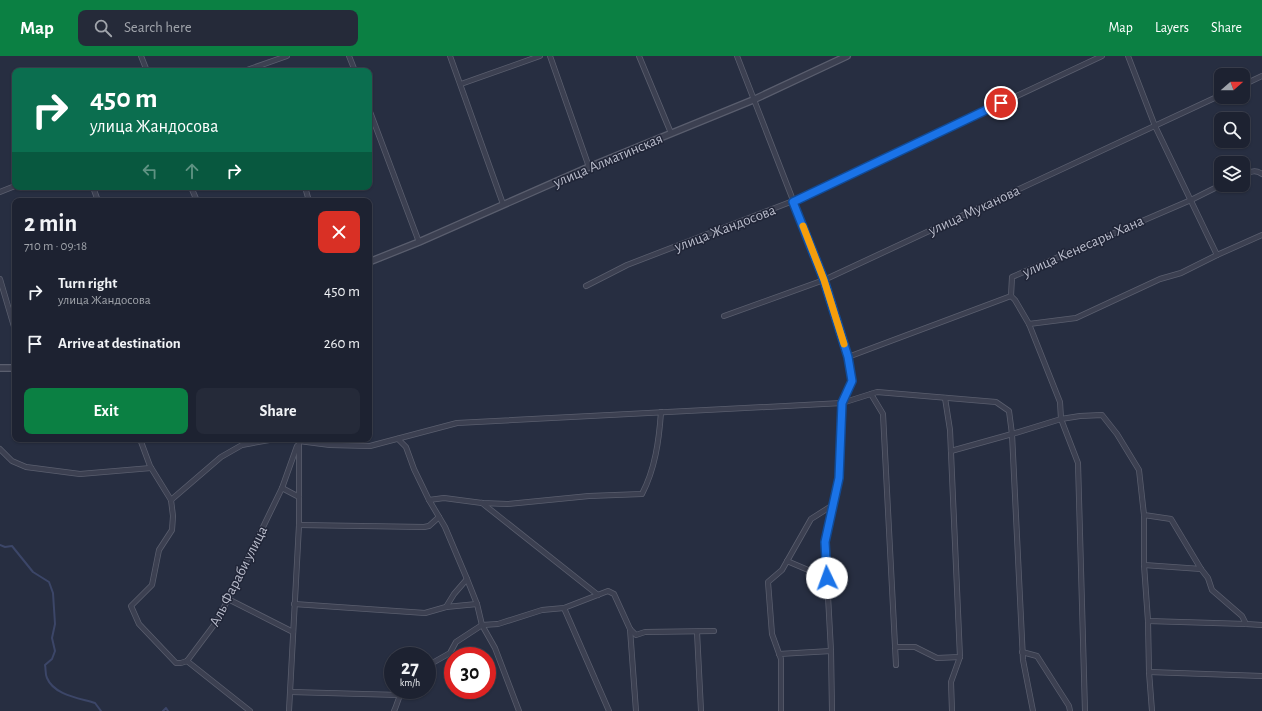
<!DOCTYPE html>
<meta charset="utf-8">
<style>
body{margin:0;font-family:"Alegreya Sans",sans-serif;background:#252a39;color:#f1f3f6;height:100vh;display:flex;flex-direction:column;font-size:15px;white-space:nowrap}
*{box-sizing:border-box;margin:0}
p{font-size:13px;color:#a0a4ab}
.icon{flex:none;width:22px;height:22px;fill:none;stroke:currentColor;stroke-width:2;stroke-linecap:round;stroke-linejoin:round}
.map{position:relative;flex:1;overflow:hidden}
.drawer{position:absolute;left:12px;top:142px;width:360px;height:244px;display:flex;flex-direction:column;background:#1d2231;border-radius:8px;box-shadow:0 1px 3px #0004,0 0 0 1px #3b3f4d}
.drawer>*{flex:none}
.banner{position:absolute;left:12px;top:12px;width:360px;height:122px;border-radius:8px;box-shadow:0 1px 3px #0004,0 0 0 1px #3b3f4d;background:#0b6e4f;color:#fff;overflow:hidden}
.needle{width:26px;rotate:70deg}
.fabs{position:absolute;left:1214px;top:12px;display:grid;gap:8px}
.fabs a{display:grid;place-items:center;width:36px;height:36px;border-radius:8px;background:#1d2231;box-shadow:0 1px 3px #0004,0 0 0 1px #3b3f4d;font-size:20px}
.speed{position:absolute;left:384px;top:591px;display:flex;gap:8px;font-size:20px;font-weight:700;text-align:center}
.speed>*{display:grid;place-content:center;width:52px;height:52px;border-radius:50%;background:#1d2231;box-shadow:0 1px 3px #0004,0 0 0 1px #3b3f4d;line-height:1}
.speed small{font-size:10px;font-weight:400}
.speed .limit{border:6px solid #d22;background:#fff;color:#111}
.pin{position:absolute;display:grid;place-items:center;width:34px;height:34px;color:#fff;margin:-17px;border:2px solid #fff;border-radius:50%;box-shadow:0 1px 4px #0007}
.me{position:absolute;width:44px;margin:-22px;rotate:357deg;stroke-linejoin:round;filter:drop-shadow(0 0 3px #0008)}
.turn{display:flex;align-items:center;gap:14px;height:84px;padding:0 12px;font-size:18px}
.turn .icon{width:52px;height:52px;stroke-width:2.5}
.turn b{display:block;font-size:28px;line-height:34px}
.lanes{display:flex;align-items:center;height:38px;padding:0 12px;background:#0003;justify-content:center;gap:20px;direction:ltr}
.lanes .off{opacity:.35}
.round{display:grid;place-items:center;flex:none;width:42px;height:42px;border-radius:8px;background:#252a39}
.summary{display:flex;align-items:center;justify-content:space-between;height:68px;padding:0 12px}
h1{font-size:24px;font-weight:700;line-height:30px}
.action{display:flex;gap:8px;margin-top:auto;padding:8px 12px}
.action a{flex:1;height:46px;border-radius:8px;background:#0b8043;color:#fff;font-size:16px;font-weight:700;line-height:46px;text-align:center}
.action a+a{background:#252a39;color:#f1f3f6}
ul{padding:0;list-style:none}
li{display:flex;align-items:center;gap:12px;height:52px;padding:0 12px}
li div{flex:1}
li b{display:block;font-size:15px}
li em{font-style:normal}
header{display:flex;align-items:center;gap:24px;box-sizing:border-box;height:56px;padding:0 20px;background:#0b8043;color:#fff}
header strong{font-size:19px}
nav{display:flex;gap:22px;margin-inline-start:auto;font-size:14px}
.search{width:280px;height:36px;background:#252a39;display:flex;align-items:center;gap:10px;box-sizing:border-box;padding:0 14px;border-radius:8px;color:#a0a4ab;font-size:15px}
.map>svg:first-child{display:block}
</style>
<header>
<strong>Map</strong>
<div class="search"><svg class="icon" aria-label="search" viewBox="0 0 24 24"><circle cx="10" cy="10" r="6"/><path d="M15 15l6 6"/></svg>Search here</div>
<nav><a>Map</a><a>Layers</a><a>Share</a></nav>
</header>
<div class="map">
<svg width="1262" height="655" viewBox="0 0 1262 655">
<rect width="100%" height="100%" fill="#272e41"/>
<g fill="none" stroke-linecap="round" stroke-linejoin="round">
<g stroke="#3c4668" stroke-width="2">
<path d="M0,489L5,491L12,490L33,516L49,526L53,537L55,568L52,582L55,595L52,603L45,609C46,613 45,618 47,622C54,639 79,642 95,647L101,655"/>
<path d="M163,655L166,652L168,655"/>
</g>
<g stroke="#5a5e6e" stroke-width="6">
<g id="minor">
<path d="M141,0L147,15"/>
<path d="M349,0L355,15"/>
<path d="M450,0L503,148"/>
<path d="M550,0L589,111"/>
<path d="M639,0L671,77"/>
<path d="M737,0L824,224L848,301L852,325L842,347L839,422L825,485L831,595L832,655"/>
<path d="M1128,0L1155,70L1217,199L1262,179"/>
<path d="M244,15L287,0"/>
<path d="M461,28L540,0"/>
<path d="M1243,29L1262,20"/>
<path d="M369,53L419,186"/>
<path d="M1243,119C1250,116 1255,113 1262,118"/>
<path d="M93,131L98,145"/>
<path d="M191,131L197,145"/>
<path d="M305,131L309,145"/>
<path d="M0,136L15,130"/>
<path d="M0,223L15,274"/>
<path d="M586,230L627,209L793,145L1102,0"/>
<path d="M1011,240L1012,221L1191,144L1221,129"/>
<path d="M724,260L824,224L1221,39"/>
<path d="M1029,268L1076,262L1160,223L1181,217L1217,199"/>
<path d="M848,301L1011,240"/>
<path d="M871,338L883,358L896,609"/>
<path d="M140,383L150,410L171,444L173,460L172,474L159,494L152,529L131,550L139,568L176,607H181L187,605"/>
<path d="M295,383L299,385L330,389L370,390L457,367L842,347L877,336L996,346L1009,355L1012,378L1061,363L1060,346L1029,268L1015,244L1011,240"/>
<path d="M398,383L406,391L414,413L429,444L444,442L482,447L507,448L589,440L642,438C655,413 659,385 661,356"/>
<path d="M0,393L12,405L26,411L80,418L151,412"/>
<path d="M951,395L1012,378L1023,604L1033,655"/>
<path d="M282,432L299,441"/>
<path d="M171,444L221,401L242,389L275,383"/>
<path d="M429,444L445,471L467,523L477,548L482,569L495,592L519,655"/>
<path d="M482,447L598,539"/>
<path d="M1144,459V509L1201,513"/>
<path d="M299,469L424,471L429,470L439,461"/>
<path d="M787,505L827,522"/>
<path d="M1144,509L1148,565L1246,568"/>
<path d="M228,543L293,576"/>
<path d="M294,548L425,557L446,551L454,538L467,523"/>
<path d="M446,551L477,548"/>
<path d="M564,552L609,655"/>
<path d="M1148,565L1149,616L1152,655"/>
<path d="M630,573L636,655"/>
<path d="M697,576L701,655"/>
<path d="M895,591H915L937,602L960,601L950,374L945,342"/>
<path d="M1022,596L1037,600L1069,650L1070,655"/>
<path d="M779,598L831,595"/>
<path d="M187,605L217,565L228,543L282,432L297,390"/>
<path d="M187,605L250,655"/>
<path d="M427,610L450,597L456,586L482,569L498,568L542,554L564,552L608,535L614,538L630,573L636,579L645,576L714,575"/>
<path d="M1149,616L1262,620"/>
<path d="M291,636L399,639"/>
<path d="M289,655L299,469V385"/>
<path d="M394,655C398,647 398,640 404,634"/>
<path d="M781,655V603L772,578L768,526L782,514L811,463L833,449"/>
<path d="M952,655L951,626L960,601"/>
<path d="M1085,655L1078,407L1061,363L1080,360L1102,359L1117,378L1139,414L1144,459L1171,463L1201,513L1208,522L1212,534L1242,560L1246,568L1262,569"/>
</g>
</g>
<g stroke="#5a5e6e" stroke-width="8">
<g id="tertiary">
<path d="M369,206L419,186L589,111L753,44L847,0"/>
<path d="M0,312H15"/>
</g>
</g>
<use href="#minor" stroke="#3c4051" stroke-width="4.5"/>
<use href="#tertiary" stroke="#3c4051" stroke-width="5.5"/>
</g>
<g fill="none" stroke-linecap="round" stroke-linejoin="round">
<g stroke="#114b97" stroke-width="10">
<path id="route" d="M827,522L825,486L839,422L842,347L852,325L848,301L824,224L793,146L1001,47"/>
</g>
<use href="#route" stroke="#1a73e8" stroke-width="7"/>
<path stroke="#f59e0b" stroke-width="7" d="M803,170L824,224L844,288"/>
</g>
<g text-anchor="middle" stroke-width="3" stroke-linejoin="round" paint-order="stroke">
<g font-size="15" fill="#b9bccb" stroke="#202537">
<text transform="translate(608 104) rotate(-23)" y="5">улица Алматинская</text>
<text transform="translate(974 154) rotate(-25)" y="5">улица Муканова</text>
<text transform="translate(725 172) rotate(-21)" y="5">улица Жандосова</text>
<text transform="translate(1083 190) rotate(-24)" y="5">улица Кенесары Хана</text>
<text transform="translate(238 520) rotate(-63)" y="5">Аль Фараби улица</text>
</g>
</g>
</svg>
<div class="fabs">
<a><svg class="needle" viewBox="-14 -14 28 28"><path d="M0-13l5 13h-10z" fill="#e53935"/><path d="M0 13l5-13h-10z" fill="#a0a4ab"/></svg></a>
<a><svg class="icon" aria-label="search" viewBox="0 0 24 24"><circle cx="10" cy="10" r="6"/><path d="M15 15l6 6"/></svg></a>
<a><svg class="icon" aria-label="layers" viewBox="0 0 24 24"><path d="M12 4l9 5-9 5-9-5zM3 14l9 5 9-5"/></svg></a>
</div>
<div class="speed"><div>27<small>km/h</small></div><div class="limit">30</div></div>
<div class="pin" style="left:1001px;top:47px;background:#d93025"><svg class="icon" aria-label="arrive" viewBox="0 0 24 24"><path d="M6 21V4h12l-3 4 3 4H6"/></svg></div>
<svg class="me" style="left:827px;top:522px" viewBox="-20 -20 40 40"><circle r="19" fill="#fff"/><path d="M0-13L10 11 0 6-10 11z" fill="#1a73e8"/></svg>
<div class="banner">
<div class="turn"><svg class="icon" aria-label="right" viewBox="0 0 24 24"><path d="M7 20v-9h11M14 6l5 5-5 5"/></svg><div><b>450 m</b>улица Жандосова</div></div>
<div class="lanes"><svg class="icon off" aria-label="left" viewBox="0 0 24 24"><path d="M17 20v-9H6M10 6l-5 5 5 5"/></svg><svg class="icon off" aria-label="ahead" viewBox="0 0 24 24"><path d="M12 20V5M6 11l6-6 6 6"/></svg><svg class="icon" aria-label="right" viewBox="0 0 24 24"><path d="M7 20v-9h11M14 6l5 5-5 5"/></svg></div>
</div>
<section class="drawer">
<div class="summary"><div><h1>2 min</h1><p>710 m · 09:18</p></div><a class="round" style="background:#d93025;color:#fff"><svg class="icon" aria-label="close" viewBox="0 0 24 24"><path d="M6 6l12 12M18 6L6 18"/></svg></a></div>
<ul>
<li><svg class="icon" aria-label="right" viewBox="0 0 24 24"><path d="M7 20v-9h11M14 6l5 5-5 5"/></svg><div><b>Turn right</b><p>улица Жандосова</p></div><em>450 m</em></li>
<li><svg class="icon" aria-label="arrive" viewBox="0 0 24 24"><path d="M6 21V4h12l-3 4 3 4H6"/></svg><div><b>Arrive at destination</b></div><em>260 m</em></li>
</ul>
<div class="action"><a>Exit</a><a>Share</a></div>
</section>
</div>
